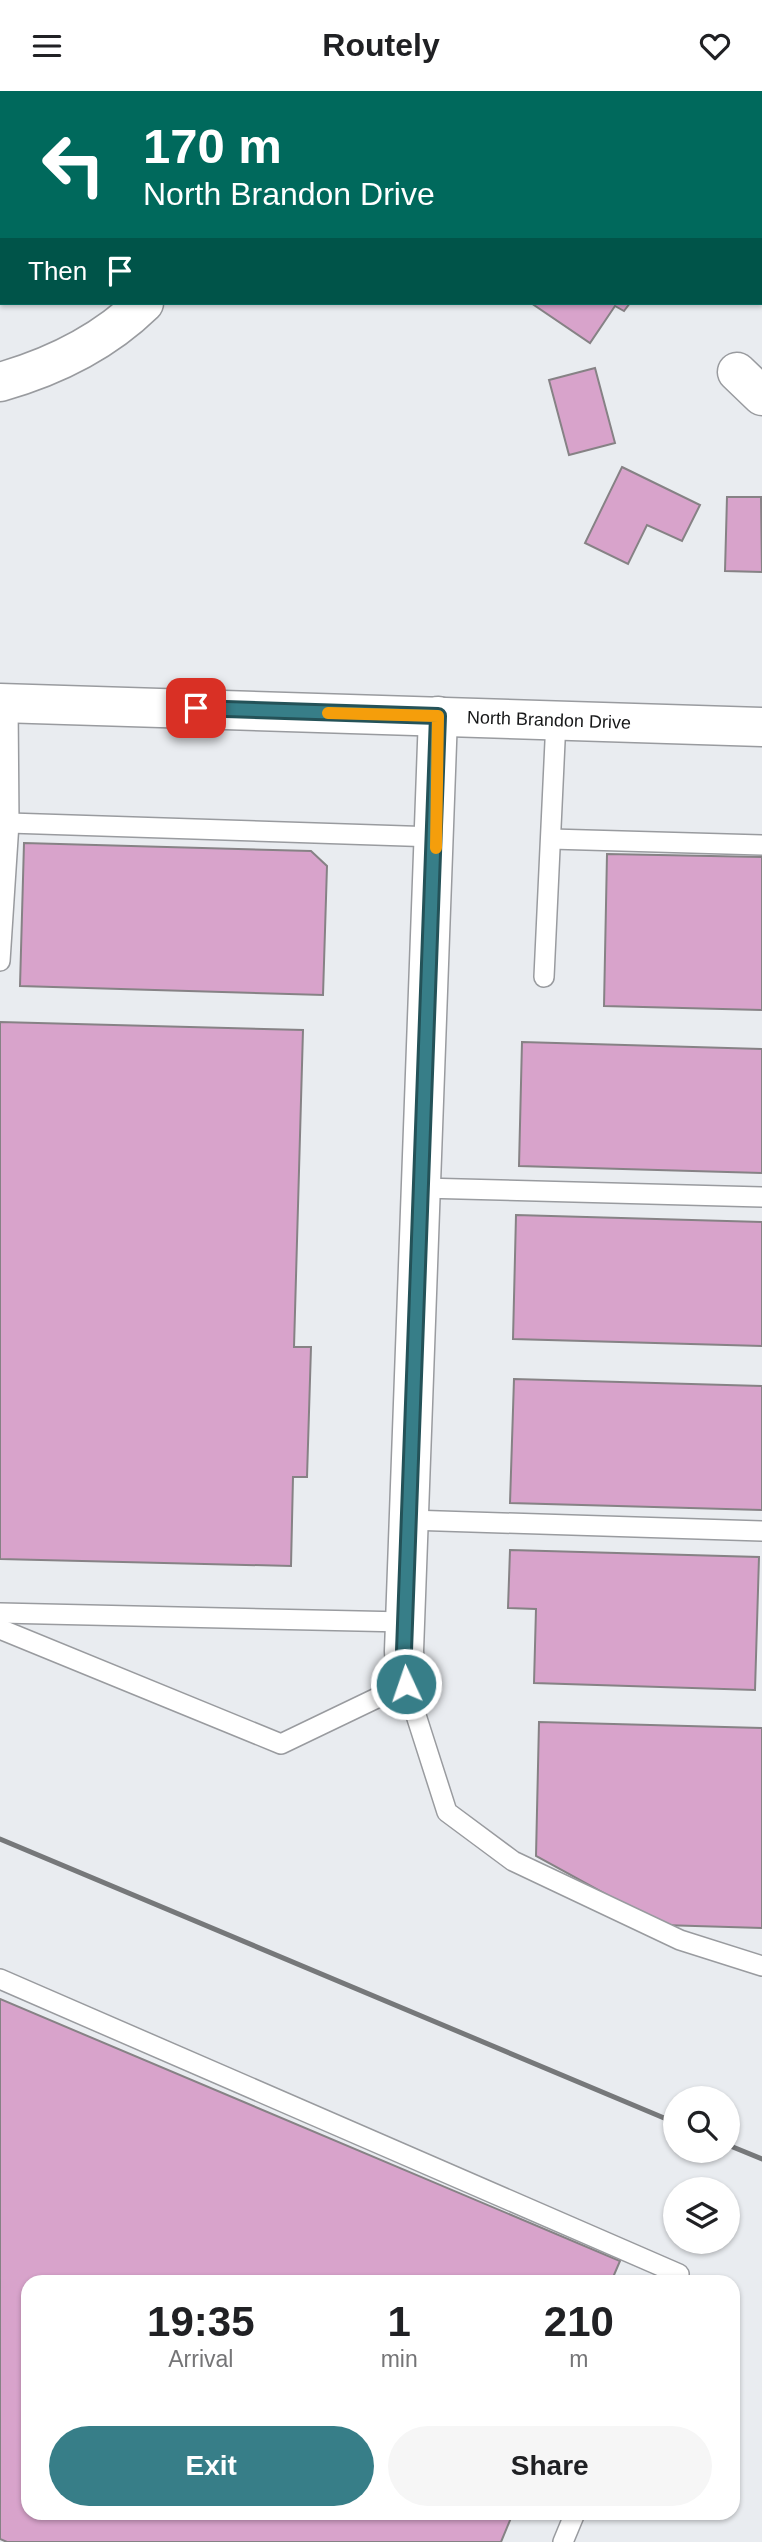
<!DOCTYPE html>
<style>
body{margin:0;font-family:Arial,sans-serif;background:#f6f6f6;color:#202124;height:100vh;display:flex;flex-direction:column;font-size:26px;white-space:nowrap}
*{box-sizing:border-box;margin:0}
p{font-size:23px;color:#757577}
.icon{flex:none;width:38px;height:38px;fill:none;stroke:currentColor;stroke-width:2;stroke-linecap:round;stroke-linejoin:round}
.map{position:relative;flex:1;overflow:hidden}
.panel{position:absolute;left:21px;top:2184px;width:719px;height:245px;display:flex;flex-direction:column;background:#fff;border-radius:21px;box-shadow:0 2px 5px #0004}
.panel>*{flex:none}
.banner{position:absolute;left:0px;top:0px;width:763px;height:214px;box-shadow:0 2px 5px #0004;background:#00695c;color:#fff;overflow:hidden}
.fabs{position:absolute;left:663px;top:1995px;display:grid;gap:14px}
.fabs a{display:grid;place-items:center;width:77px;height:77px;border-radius:50%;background:#fff;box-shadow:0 2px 5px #0004;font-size:35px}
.pin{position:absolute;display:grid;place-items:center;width:60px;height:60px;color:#fff;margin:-30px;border-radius:14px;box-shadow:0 4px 10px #0006}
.me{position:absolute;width:77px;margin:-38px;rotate:357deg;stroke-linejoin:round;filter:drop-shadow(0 0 5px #0008)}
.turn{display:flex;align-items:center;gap:24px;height:147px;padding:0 28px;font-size:32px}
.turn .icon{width:91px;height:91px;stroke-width:2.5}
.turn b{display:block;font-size:49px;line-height:60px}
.then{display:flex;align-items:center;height:66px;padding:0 28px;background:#0003;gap:14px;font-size:26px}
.eta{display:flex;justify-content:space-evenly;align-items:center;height:119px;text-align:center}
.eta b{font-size:42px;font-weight:700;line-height:49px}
.action{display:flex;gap:14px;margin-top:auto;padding:14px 28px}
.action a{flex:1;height:80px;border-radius:42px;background:#377e88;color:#fff;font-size:28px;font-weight:700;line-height:80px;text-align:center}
.action a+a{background:#f6f6f6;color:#202124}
header{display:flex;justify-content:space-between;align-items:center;height:91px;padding:0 28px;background:#fff;font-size:32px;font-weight:700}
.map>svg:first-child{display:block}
</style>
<header><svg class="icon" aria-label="menu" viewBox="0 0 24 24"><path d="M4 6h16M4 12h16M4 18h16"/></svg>Routely<svg class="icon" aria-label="heart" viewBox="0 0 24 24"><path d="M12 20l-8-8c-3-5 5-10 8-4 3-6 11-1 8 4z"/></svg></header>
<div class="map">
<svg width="762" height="2451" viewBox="0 0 762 2451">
<rect width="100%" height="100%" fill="#e9ecf0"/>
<g fill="#d8a3cb" stroke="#868285" stroke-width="2">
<path d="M338,0H427L338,2Z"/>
<path d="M531,212H630L624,220L615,215L590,252Z"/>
<path d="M595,277L615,352L569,364L549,289Z"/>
<path d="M622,376L700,414L682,450L647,434L628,473L585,452Z"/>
<path d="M727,406H761L762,481L725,480Z"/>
<path d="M24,752L311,760L327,775L323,904L20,895Z"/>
<path d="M607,763L762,766V919L604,915Z"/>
<path d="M0,931L303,939L294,1256H311L307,1386H293L291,1475L0,1468Z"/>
<path d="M522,951L762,958V1082L519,1075Z"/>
<path d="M516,1124L762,1131V1255L513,1248Z"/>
<path d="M514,1288L762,1295V1419L510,1412Z"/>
<path d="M510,1459L759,1466L755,1599L534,1592L536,1518L508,1517Z"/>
<path d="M539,1631L762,1637V1837L662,1834L536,1765Z"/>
<path d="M0,1908L620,2170L611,2191H28V2422H513L501,2451H7L0,2448Z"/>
</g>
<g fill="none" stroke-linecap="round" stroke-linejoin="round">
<g stroke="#999b9f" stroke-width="22">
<g id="lane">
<path d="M9,732L436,746"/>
<path d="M551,748L762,754"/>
<path d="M0,870L9,732L8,612"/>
<path d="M544,886L556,629"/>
<path d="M422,1097L762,1106"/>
<path d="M409,1429L762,1440"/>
<path d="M0,1522L405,1531"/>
<path d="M0,1538L281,1653L406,1593L447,1721L513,1770L680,1849L762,1875"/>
<path d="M0,1888L679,2183L676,2191"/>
<path d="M563,2451L575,2422"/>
</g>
</g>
<g stroke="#999b9f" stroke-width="41">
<g id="street">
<path d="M240,2V0"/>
<path d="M737,281L762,305"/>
<path d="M0,291C53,276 104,251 144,212"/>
<path d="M0,612L762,636"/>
<path d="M406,1593L404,1560L438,625"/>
</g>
</g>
<use href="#lane" stroke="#fff" stroke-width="19"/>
<use href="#street" stroke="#fff" stroke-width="38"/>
<g stroke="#76787a" stroke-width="5">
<path d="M0,1748L676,2032"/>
<path d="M728,2054L762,2068"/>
</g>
</g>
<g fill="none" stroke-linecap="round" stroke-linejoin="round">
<g stroke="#245258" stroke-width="18">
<path id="route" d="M196,617L438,625L404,1560L406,1593"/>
</g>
<use href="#route" stroke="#377e88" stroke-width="12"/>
<path stroke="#f59e0b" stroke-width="12" d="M328,622L438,625L436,757"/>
</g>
<g text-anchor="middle" stroke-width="7" stroke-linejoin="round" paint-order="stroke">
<g font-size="18" fill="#161718" stroke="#fff">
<text transform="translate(549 629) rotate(2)" y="6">North Brandon Drive</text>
</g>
</g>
</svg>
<div class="fabs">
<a><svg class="icon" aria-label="search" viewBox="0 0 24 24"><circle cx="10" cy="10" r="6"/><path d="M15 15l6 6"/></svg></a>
<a><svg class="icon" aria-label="layers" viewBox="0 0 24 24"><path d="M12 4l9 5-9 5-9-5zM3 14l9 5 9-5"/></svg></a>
</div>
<div class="pin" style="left:196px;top:617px;background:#d93025"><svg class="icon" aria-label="arrive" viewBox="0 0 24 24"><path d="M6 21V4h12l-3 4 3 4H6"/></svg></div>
<svg class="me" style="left:406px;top:1593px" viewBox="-20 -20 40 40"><circle r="17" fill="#377e88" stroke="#fff" stroke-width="3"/><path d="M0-11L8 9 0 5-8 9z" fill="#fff"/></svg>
<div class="banner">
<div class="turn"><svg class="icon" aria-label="left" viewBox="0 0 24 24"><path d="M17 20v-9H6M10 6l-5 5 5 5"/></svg><div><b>170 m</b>North Brandon Drive</div></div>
<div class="then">Then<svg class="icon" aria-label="arrive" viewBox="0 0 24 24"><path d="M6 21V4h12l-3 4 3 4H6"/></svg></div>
</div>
<section class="panel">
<div class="eta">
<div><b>19:35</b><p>Arrival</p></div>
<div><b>1</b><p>min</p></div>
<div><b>210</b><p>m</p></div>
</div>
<div class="action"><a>Exit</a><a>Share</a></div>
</section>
</div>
